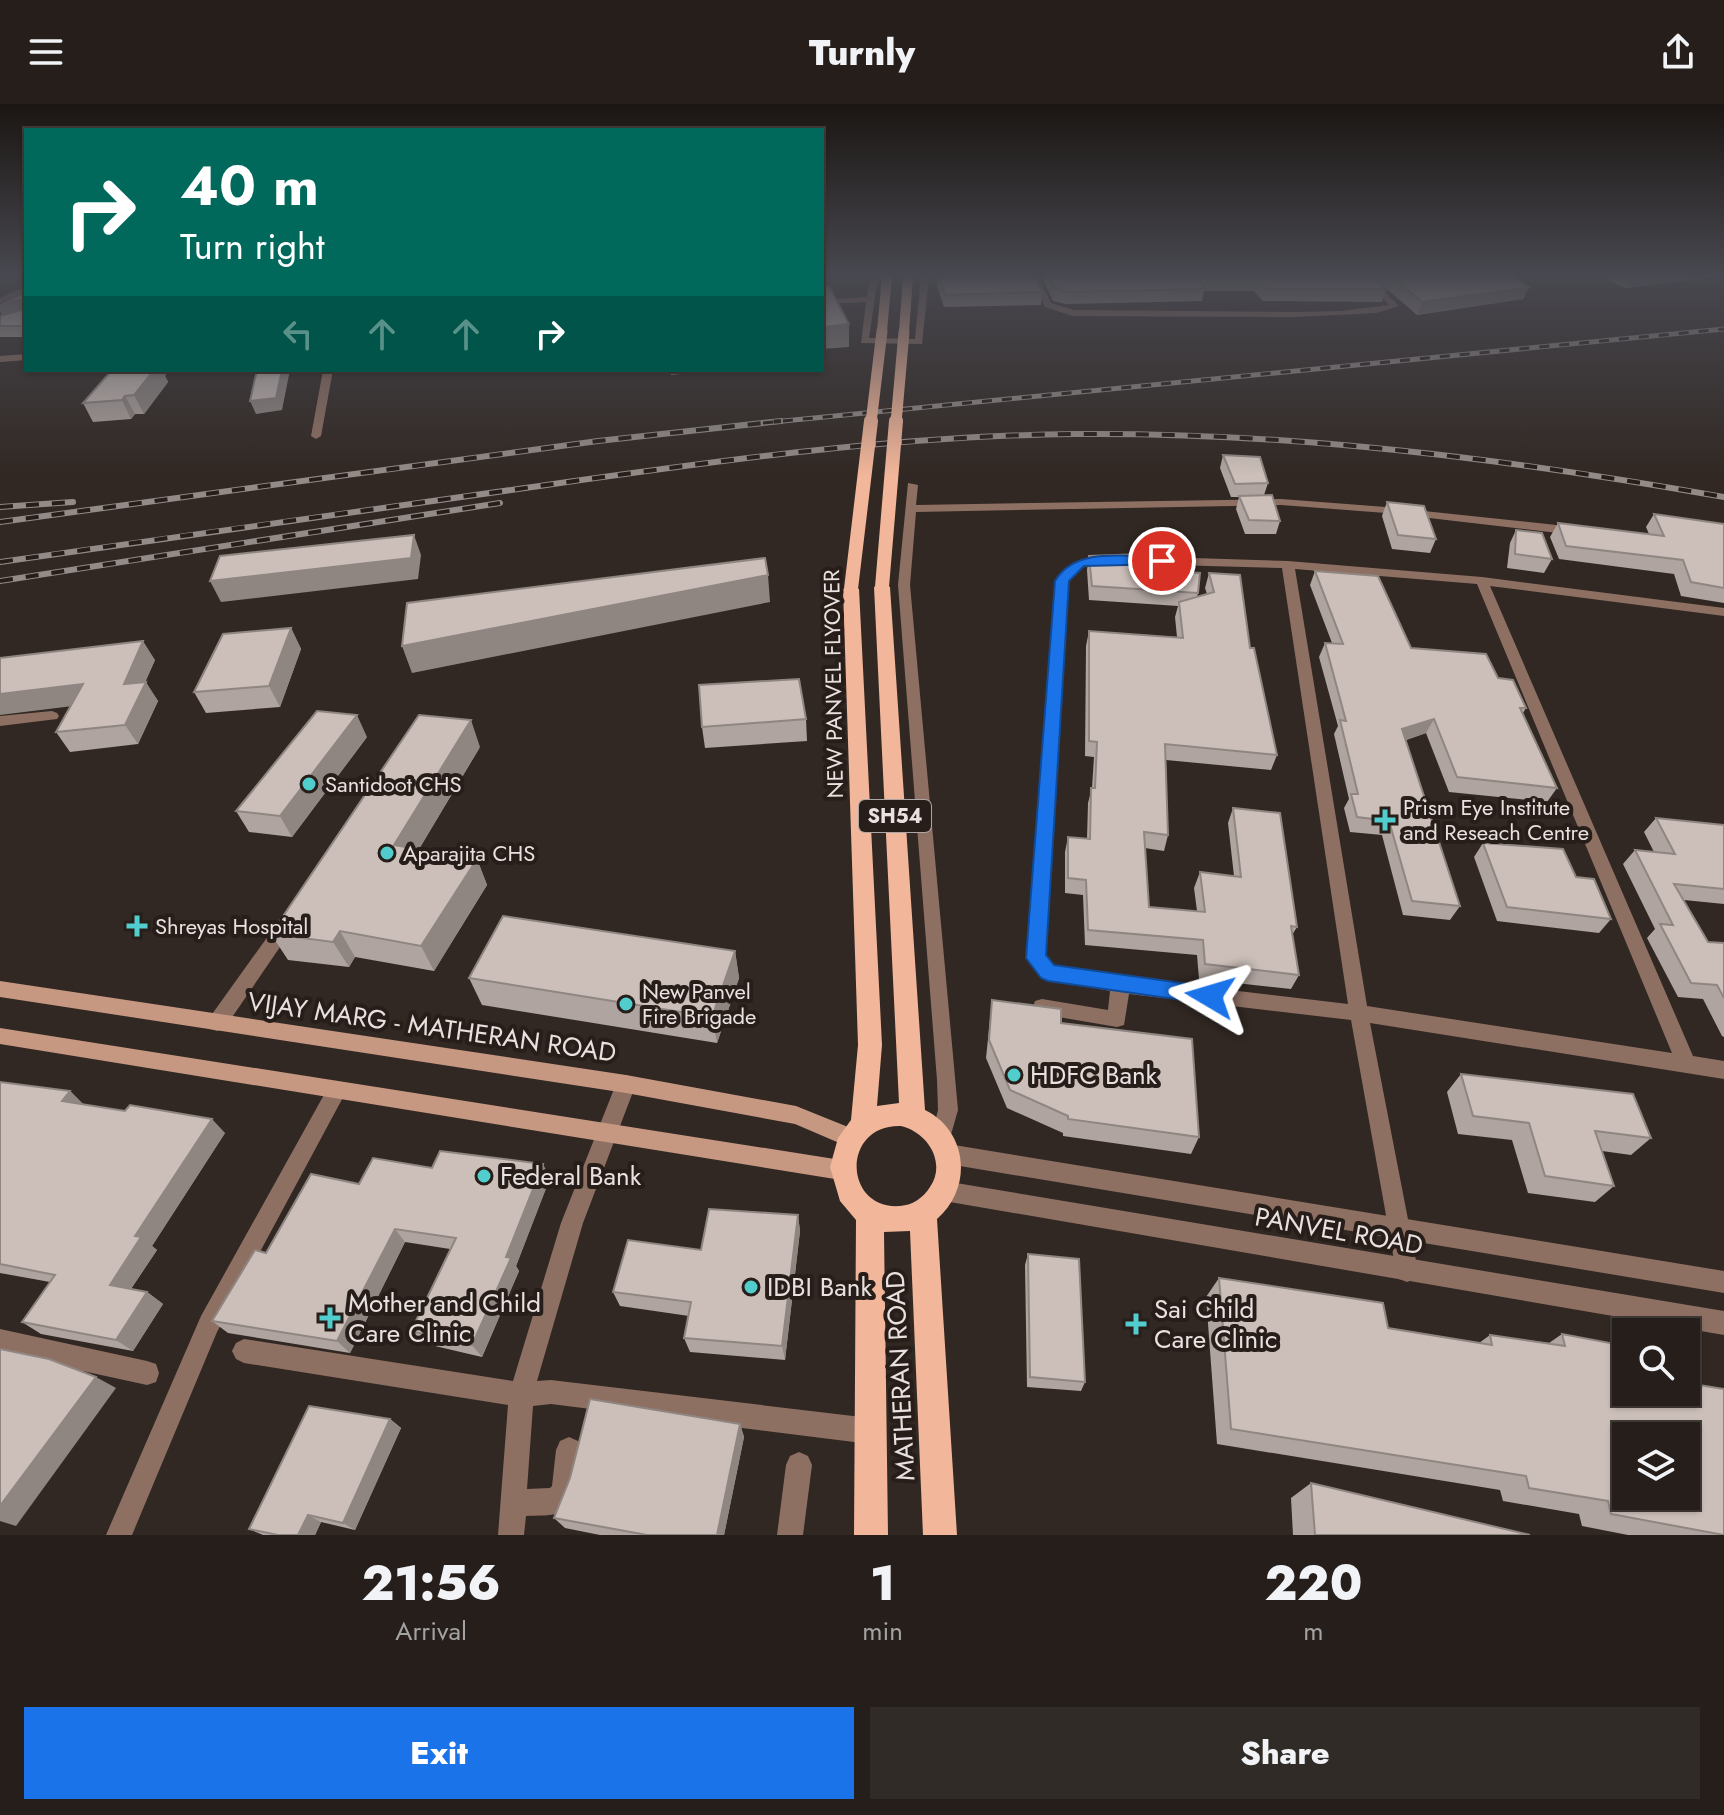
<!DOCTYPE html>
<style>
body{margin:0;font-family:Jost,sans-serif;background:#312b27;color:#f1f3f6;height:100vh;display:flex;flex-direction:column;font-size:30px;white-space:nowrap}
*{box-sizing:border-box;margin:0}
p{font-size:26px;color:#a3a2a2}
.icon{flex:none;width:44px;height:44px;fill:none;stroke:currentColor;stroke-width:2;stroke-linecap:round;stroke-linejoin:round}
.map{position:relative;height:1431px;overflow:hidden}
.side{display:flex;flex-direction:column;background:#251e1a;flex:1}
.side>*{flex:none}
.banner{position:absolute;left:24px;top:24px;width:800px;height:244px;border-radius:0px;box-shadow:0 2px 6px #0004,0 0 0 2px #423c39;background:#00695c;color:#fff;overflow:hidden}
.tools{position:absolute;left:1612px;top:1214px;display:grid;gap:16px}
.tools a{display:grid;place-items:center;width:88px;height:88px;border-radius:0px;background:#251e1a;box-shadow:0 2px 6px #0004,0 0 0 2px #423c39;font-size:40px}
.pin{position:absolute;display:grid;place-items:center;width:68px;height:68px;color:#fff;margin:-34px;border:4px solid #fff;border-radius:50%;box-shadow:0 2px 8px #0007}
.me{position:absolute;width:88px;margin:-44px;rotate:277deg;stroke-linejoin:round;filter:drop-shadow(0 0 6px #0008)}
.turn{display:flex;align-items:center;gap:28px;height:168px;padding:0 24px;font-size:36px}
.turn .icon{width:104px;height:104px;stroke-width:2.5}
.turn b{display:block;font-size:56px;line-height:68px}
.lanes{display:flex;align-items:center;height:76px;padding:0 24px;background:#0003;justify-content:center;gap:40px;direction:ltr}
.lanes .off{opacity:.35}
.eta{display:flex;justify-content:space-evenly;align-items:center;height:136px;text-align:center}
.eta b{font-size:48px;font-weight:800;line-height:56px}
.cta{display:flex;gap:16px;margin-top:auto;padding:16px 24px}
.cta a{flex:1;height:92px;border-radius:0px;background:#1a73e8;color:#fff;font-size:32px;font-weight:800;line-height:92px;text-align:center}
.cta a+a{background:#312b27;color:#f1f3f6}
header{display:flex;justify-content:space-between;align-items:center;height:104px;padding:0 24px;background:#251e1a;font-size:36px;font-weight:800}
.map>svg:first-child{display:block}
</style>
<header><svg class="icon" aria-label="menu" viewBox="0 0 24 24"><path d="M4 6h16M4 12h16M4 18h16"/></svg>Turnly<svg class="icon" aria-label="share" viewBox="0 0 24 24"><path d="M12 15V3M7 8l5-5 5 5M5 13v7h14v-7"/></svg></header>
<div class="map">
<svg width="1724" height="1431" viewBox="0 0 1724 1431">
<rect width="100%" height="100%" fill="#312823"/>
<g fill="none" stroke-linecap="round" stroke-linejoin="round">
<path fill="#8e7063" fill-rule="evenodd" d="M337,977L344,980L347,986L217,1228L132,1431H106L201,1212L330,980Z"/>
<g fill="#8e7063" fill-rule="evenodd">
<path d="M0,172L26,173V177Z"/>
<path d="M870,172H878L869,234L915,235L921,172H929L922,240L861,239L866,198L822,200V196L867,193Z"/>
<path d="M1030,172H1038L1051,199L1074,206L1295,208L1341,207L1389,201L1361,172H1369L1399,202L1376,209L1295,213L1073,212L1045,203Z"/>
<path d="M26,182V187L0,199V194Z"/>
<path d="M26,250V256L0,258V252Z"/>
<path d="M323,266H333L321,332L316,335L311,332Z"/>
<path d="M908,379L918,381L916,401L1281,395L1386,403L1575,423L1581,427L1575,431L1386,409L1281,401L916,408L910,481L958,1006L948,1041L941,1044L934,1041L931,1034L938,1006L937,976L898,481Z"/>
<path d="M1099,451L1288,457L1482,473L1724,504V512L1490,482L1693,952L1724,957V975L1370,919L1418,1167L1415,1175L1407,1178L1399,1175L1396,1167L1351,916L1129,890L1124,921L1117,923L1035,909L1033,903L1035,897L1042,895L1108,906L1110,887L1042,873L1027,854L1056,477L1073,459ZM1099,459L1282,464L1348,900L1120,873L1053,861L1045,852L1068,477L1081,464ZM1295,465L1477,480L1672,949L1367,902Z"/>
<path d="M52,607L57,609L59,612L57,615L0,622V612Z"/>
<path d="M287,812L293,814L296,819L293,824L224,925L217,927L210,925L207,919L210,913L281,814Z"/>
<path d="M626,971L633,974L636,980L583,1119L537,1277L551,1276L870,1314L879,1318L883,1327L879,1336L870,1340L551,1300L533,1302L527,1385L550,1384L552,1382L556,1346L560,1337L569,1333L578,1337C585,1355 581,1396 563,1407C553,1413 537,1411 526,1412L524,1431H498L508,1301L244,1259L236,1255L232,1247L236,1239L244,1235L513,1277L561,1119L616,980L619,974Z"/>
<path d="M0,1225L147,1257L156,1260L159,1269L156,1278L147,1281L0,1249Z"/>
<path d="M799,1348L808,1352L812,1361L803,1431H777L786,1361L790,1352Z"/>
</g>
<g fill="#8e7063" fill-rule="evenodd">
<path d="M948,1040L1724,1167V1189L948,1060L941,1057L938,1050L941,1043Z"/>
<path d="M944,1077L1724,1207V1231L944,1097L936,1094L933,1087L936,1080Z"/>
</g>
<g fill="#c69882" fill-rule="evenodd">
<path d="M0,877L626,971L796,1002L858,1027L861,1034L858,1041L851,1044L795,1020L626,989L0,893Z"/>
<path d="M0,924L841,1056L849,1059L852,1066L849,1073L841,1076L0,940Z"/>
</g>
<g fill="#f2b69a" fill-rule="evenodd">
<path d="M882,172H892L887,227L882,230L877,227Z"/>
<path d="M903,172H913L909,228L904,231L899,228Z"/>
<path d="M882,478L890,483L925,1006C968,1027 973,1084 937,1115L957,1431H923L910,1127L884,1128L888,1431H854L856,1116L840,1097L830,1063L838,1034L851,1016L858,941L843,485L851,480L859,485L882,941L877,1002L899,999L874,483ZM901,1022C927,1028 947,1058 930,1083C923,1094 913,1101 900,1102C843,1106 841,1020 901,1022Z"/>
</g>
<g stroke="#938b88" stroke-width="5">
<path id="rail-far1" d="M763,319L1724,225"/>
</g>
<g stroke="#938b88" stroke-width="6">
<g id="rail">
<path d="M0,403L73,398"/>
<path d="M0,418L598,337L781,317"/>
<path d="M0,458C173,433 346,409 518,385C702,359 887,332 1074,330C1293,328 1509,355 1724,393"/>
<path d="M0,477L500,399"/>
</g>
</g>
<use href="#rail-far1" stroke="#271e1a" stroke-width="3" stroke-dasharray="10" stroke-linecap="butt"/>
<use href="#rail" stroke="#271e1a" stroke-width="4" stroke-dasharray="13" stroke-linecap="butt"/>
<g stroke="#f2b69a" stroke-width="11">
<path d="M871,319L882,227"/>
<path d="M896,319L904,228"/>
</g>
<g stroke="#f2b69a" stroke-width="14">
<path d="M882,483L896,317"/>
<path d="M851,485L871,317"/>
</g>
</g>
<g fill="#afa49f">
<path d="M938,172H1034L1042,188L1041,201L944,203L937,181Z"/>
<path d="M1041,172H1512L1529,183L1523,195L1417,211L1380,179L1386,185L1382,198L1263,197L1254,187H1204L1202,197L1066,200L1053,197Z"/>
<path d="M1599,172H1724L1625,184Z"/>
<path d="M26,184V233H0V212H3L0,207V201L22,190Z"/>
<path d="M165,272L168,278L144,310H135L131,315L93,318L83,299Z"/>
<path d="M1223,351L1268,379L1264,391L1280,417L1276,430H1245L1236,405L1239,393H1231L1220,364Z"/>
<path d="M1387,398L1436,435L1430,449L1392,445L1382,412Z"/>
<path d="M1654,410L1724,420V499L1681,492L1674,470L1559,455L1550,433L1558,419L1649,430L1646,423Z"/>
<path d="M1516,426L1552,455L1544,469L1507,464L1510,439Z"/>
<path d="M1089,452L1146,465L1198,489L1197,493L1207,490L1205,484L1209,469L1250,544L1277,651L1271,666L1166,656L1168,731L1164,747L1145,744L1149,803L1197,807L1194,784L1200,768L1234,772L1228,719L1233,704L1297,823L1292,831L1299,871L1291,885L1199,875L1197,851L1085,841L1083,791L1065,789V748L1068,733L1087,735L1088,699L1092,684L1094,653L1085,652L1086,542L1089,527L1177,533L1175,513L1178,502L1089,496L1087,466Z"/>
<path d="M1315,467L1411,544L1498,574L1526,604L1523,609L1557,684L1547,698L1449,688L1426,629L1406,636L1460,802L1450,816L1403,811L1382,731L1350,728L1344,704L1349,695L1334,630L1338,622L1319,553L1325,539H1332L1310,481Z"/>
<path d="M291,524L301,545L280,603L206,609L194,588Z"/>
<path d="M155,556L145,578L158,597L138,640L70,648L56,628Z"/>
<path d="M806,615L807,637L705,644L702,623Z"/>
<path d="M367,633L292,733L249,728L236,707Z"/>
<path d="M480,643L419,745L477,755L487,781L434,867L355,853L349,863L288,856L271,830Z"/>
<path d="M1656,714L1724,721V800L1684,796L1708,838L1724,839V933L1722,932L1703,895L1678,893L1647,834L1655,825L1623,760L1635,746L1654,748L1644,728Z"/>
<path d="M1483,739L1576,773L1611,815L1599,829L1497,817L1474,753Z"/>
<path d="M735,847L739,874L717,939L482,901L469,874Z"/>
<path d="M992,896L1061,919L1199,1033L1191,1050L1063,1032V1029L1007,1004L986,954Z"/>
<path d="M1461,970L1651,1034L1631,1051L1602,1047L1614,1082L1595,1098L1528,1089L1512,1036L1458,1030L1447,988Z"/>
<path d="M0,978L70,987L84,1001L225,1029L152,1142L157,1146L131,1185L147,1188L163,1200L133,1247L41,1230L22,1218L50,1178L0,1169Z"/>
<path d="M432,1064L550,1074L516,1162L519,1167L482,1253L422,1239L411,1227L450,1145L405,1138L350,1249L228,1229L212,1217L266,1149L359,1080Z"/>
<path d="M798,1111L800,1127L785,1256L690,1248L684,1234L689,1212L620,1202L613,1188L701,1146Z"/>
<path d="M1028,1150L1085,1278L1081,1287L1027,1283L1025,1161Z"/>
<path d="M1219,1174L1388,1224L1479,1239L1490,1231L1549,1239L1562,1230L1724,1431H1628L1582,1422L1579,1410L1503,1397L1500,1386L1217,1340L1206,1193Z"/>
<path d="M390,1315L401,1324L355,1426L321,1418L315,1431H263L249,1425Z"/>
<path d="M740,1320L744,1333L724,1431H600L565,1424L554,1414L570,1374Z"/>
<path d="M1311,1379L1530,1431H1293L1291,1394Z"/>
</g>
<g fill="#8f8682">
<path d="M1631,172H1724L1625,184Z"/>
<path d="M1529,183L1523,195L1417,211L1422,198Z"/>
<path d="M22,195L26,206L3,213L0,207V201Z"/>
<path d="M849,220V243L822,245V223Z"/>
<path d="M153,266H169L165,272L168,278L144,310L134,291Z"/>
<path d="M282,266H290L282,306L256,310L250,297Z"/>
<path d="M671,266H726L671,271Z"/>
<path d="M125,292L135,310L131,315L122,296Z"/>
<path d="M414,431L421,451L418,475L221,498L210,477Z"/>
<path d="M768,471L770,498L412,569L402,542Z"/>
<path d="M291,524L301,545L280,603L269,582Z"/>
<path d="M143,537L155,556L141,588L146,578L158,597L138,640L125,621L124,580Z"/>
<path d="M83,580L97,599L0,611V590Z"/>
<path d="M357,611L367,633L292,733L280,712Z"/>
<path d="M1434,615L1426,629L1395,640L1402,625Z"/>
<path d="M471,616L480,643L406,767L394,741Z"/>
<path d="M477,755L487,781L434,867L421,842Z"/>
<path d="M340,827L355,853L349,863L333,838Z"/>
<path d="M735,847L739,874L717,939L712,913Z"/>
<path d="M70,987L85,1002L62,997Z"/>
<path d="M212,1015L225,1029L152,1142L157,1146L126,1192L110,1181L135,1132Z"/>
<path d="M543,1060L550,1074L516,1162L519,1167L482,1253L472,1241Z"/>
<path d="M798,1111L800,1127L785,1256L782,1242Z"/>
<path d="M395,1125L405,1138L350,1249L337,1237Z"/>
<path d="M147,1188L163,1200L133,1247L116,1236Z"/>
<path d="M96,1273L116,1284L16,1422L0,1417V1402Z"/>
<path d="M390,1315L401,1324L355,1426L343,1419Z"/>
<path d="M740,1320L744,1333L724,1431H717Z"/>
<path d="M308,1411L321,1418L315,1431H298Z"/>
</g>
<g fill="#ccbfb9" stroke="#8f8682" stroke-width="2" fill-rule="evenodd">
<path d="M939,172H1034L1042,188L945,191Z"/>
<path d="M1049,172H1373L1386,185H1266L1258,175H1198L1205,185L1068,188L1055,184Z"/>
<path d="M1391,172H1512L1529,183L1422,198Z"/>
<path d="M822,182H829L849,220L822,223Z"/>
<path d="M23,184H26V222H0V212L21,206L22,195L0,201L22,190Z"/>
<path d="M112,266H154L134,291L125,292L122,296L83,299Z"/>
<path d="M257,266H282L276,294L250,297Z"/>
<path d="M1223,351L1260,353L1268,379L1235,380Z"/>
<path d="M1272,391L1280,417L1249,416L1239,392Z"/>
<path d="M1387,398L1424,402L1436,435L1398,431Z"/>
<path d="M1654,410L1724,420V484L1691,478L1683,456L1566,442L1558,419L1664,432Z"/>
<path d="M1516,426L1542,429L1552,455L1515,450Z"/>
<path d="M414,431L411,454L210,477L220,452Z"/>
<path d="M1144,450L1146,465L1200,469L1198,489L1092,482L1089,452Z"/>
<path d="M765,454L768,471L402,542L407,499Z"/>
<path d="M1315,467L1378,472L1411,544L1486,550L1498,574L1513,576L1526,604H1520L1557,684L1457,673L1434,615L1402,625L1460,802L1412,797L1389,717L1357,713L1351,690H1358L1340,616L1346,617L1325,539L1343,540Z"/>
<path d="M1209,469L1240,471L1250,544H1254L1277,651L1165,640L1168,731L1144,728L1149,803L1205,808L1200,768L1241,773L1233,704L1280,709L1297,823L1291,822L1299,871L1205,860L1203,836L1088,826L1086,776L1068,774V733L1090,735L1091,684H1095L1097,638L1089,637V527L1183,534L1179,498L1214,488Z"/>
<path d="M291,524L269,582L194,588L223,530Z"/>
<path d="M143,537L124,580L146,578L125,621L56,628L83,580L0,590V554Z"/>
<path d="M799,575L806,615L702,623L699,581Z"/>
<path d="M317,607L357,611L280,712L236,707Z"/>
<path d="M419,611L471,616L394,741L477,755L421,842L340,827L333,838L271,830Z"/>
<path d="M1656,714L1724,721V785L1674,780L1708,838L1724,839V894L1717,881L1691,879L1660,820L1673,821L1635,746L1675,750Z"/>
<path d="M1483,739L1563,745L1576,773L1594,775L1611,815L1507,803Z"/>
<path d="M503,812L735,847L712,913L469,874Z"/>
<path d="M992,896L1061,905V919L1192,935L1199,1033L1068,1015V1012L1010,986L989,936Z"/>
<path d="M1461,970L1633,990L1651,1034L1595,1027L1614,1082L1545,1072L1529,1019L1473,1012Z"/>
<path d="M0,978L70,987L62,997L125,1007L130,1001L212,1015L135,1132L141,1133L110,1181L147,1188L116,1236L22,1218L55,1171L0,1160Z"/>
<path d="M440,1047L543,1060L506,1153L511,1154L472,1241L411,1227L456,1134L395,1125L337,1237L212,1217L255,1146L266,1149L311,1070L359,1080L373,1054L432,1064Z"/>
<path d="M709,1105L798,1111L782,1242L684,1234L691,1198L613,1188L628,1136L701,1146Z"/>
<path d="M1028,1150L1079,1155L1085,1278L1030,1273Z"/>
<path d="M1219,1174L1383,1199L1388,1224L1492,1241L1490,1231L1565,1242L1562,1230L1626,1242V1288H1686V1279L1724,1285V1431L1611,1410L1608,1397L1529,1384L1526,1372L1231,1325ZM1626,1332H1686V1392H1626Z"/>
<path d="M0,1245L49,1255L96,1273L0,1402Z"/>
<path d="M590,1295L740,1320L717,1431H647L554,1414L570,1374Z"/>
<path d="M309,1302L390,1315L343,1419L308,1411L298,1431H278L249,1425Z"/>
<path d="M1311,1379L1530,1431H1315Z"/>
</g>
<linearGradient id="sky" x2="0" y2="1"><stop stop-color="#1b1613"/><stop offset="0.46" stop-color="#484850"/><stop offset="1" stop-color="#484850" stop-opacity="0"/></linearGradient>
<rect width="1724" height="372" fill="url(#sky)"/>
<path fill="#1a73e8" stroke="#114b97" stroke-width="2" d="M1162,453L1167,454V460L1084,462L1069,477L1046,851L1054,861L1210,883L1217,885L1221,892L1217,898L1210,900L1048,877L1041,874L1026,854L1055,477C1076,442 1126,453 1162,453Z"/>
<g fill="#52cdce" stroke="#271e1a" stroke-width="3">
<circle cx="309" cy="680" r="8"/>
<path d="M1381 704h8v8h8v8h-8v8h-8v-8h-8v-8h8z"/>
<circle cx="387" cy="749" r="8"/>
<path d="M133 810h8v8h8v8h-8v8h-8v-8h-8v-8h8z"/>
<circle cx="626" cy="900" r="8"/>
<circle cx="1014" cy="971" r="8"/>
<circle cx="484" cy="1072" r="8"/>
<circle cx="751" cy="1183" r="8"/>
<path d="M326 1202h8v8h8v8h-8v8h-8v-8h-8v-8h8z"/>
<path d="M1132 1208h8v8h8v8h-8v8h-8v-8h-8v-8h8z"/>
</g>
<g text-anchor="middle" stroke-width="8" stroke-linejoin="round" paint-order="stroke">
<rect fill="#271e1a" stroke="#aea6a4" stroke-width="2" x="859" y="696" width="72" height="32" rx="6"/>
<g font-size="20" font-weight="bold" fill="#e8e1df">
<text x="895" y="719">SH54</text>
</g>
<g font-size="22" fill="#e8e1df" stroke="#271e1a">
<text transform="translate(833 580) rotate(-91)" y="8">NEW PANVEL FLYOVER</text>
</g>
<g font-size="22" fill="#e8e1df" stroke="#271e1a" text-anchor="start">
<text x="325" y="688">Santidoot CHS</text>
<text x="1403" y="711">Prism Eye Institute<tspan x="1403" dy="25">and Reseach Centre</tspan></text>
<text x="403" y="757">Aparajita CHS</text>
<text x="155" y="830">Shreyas Hospital</text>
<text x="642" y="895">New Panvel<tspan x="642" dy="25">Fire Brigade</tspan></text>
</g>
<g font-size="26" fill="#e8e1df" stroke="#271e1a">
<text transform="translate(432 923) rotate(8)" y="9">VIJAY MARG - MATHERAN ROAD</text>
<text transform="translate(1339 1127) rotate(10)" y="9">PANVEL ROAD</text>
<text transform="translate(900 1272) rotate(-93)" y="9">MATHERAN ROAD</text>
</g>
<g font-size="26" fill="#e8e1df" stroke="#271e1a" text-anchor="start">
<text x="1030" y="980">HDFC Bank</text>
<text x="500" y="1081">Federal Bank</text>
<text x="767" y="1192">IDBI Bank</text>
<text x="348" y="1208">Mother and Child<tspan x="348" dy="30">Care Clinic</tspan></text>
<text x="1154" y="1214">Sai Child<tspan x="1154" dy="30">Care Clinic</tspan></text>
</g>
</g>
</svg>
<div class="tools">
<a><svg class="icon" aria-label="search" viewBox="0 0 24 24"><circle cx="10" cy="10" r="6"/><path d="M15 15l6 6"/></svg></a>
<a><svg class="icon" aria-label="layers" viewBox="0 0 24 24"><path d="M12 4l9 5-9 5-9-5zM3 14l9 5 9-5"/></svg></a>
</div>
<div class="pin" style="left:1162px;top:457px;background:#d93025"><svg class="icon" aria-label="arrive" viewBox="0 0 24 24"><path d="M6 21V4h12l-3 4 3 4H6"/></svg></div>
<svg class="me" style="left:1210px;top:892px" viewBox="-20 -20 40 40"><path d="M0-17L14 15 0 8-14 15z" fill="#1a73e8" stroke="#fff" stroke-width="4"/></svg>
<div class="banner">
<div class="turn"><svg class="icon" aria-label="right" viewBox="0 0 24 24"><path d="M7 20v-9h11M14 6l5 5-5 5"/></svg><div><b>40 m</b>Turn right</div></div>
<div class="lanes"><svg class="icon off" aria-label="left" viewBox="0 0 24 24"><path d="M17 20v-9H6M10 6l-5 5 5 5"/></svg><svg class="icon off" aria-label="ahead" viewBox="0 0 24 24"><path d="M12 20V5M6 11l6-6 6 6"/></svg><svg class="icon off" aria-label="ahead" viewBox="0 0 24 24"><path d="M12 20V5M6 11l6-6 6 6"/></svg><svg class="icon" aria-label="right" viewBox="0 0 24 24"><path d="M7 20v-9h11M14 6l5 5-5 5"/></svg></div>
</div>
</div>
<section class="side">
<div class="eta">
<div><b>21:56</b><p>Arrival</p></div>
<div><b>1</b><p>min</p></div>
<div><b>220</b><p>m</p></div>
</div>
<div class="cta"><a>Exit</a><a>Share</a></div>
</section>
